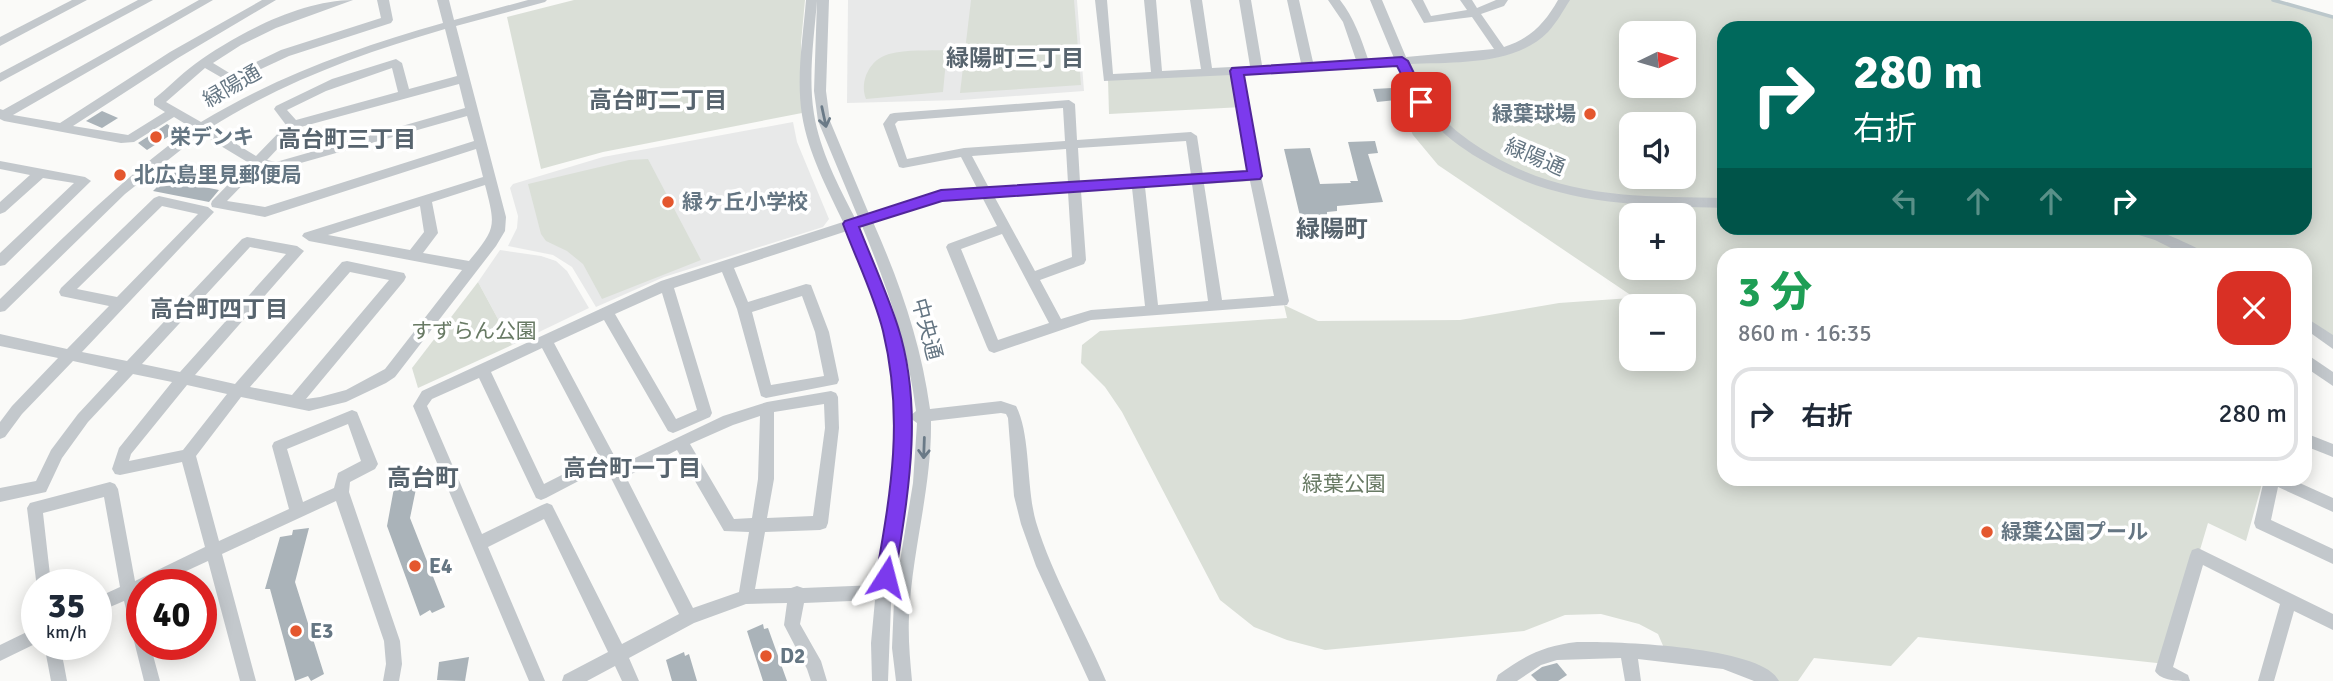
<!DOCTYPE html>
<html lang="ja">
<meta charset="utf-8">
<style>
body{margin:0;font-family:Signika,"Noto Sans JP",sans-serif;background:#f6f6f7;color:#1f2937;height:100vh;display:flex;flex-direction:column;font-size:26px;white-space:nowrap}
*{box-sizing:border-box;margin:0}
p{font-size:23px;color:#747a83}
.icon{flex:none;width:38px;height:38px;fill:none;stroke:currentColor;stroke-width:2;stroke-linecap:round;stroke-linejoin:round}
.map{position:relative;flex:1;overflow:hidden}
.details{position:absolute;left:1717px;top:248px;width:595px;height:238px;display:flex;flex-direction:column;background:#fff;border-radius:21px;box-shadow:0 4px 18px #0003}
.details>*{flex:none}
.hud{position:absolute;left:1717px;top:21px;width:595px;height:214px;border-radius:21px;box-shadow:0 4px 18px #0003;background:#00695c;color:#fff;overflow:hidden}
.needle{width:46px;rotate:85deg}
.buttons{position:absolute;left:1619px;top:21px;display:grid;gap:14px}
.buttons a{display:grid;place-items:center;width:77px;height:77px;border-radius:14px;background:#fff;box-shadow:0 4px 18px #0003;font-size:35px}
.speed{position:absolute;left:21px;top:569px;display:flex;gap:14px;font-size:35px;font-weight:700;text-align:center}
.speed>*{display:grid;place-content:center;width:91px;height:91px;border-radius:50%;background:#fff;box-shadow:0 4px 18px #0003;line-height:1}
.speed small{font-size:18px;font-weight:400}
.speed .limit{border:10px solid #d22;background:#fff;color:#111}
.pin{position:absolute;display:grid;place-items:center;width:60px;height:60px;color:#fff;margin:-30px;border-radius:14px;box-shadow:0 4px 10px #0006}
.me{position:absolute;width:77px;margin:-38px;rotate:9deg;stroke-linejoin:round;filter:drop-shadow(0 0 5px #0008)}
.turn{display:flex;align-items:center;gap:24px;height:147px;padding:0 21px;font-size:32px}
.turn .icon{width:91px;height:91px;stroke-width:2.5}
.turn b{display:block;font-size:49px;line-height:60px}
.lanes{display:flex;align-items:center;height:66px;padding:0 21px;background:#0003;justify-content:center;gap:35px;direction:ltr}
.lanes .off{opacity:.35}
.round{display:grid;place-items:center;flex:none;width:74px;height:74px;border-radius:21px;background:#f6f6f7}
.summary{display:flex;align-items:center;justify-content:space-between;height:119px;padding:0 21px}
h1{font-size:42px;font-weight:800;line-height:52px;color:#1e9e55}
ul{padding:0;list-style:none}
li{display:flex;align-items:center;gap:21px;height:94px;margin:0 14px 10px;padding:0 7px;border:4px solid #e0e1e3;border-radius:21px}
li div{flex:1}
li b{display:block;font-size:26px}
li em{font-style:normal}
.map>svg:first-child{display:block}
</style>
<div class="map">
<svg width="2333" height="681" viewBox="0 0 2333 681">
<rect width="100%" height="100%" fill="#fafaf8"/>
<g fill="#e8e9e9">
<path d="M848,0H1077L1084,91L961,100L847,103Z"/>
<path d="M793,122L797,142L829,219L823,227L664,277L596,307L572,267L553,255L508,246L517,228L518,216L510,188L513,184L603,157Z"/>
<path d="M500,250L541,256L556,261L567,271L589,308L512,345L478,282Z"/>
</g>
<g fill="#dadfd7" fill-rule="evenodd">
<path d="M574,0H805L801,43L802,113L603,152L541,169L507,17Z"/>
<path d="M971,0H1074L1081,85L960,93Z"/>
<path d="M1564,0H2273L2333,17V343L2305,322V256H1724V480H2263L2246,541L2208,523L2166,664L1918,637L1891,666L1814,658L1798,681H1771L1744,668L1667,655L1658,634L1639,624L1601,614L1565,615L1524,631L1325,650L1287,640L1254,627L1220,600L1122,412L1105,387L1081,363L1082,345L1100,331L1287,318L1284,305L1318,321L1460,320L1559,303L1631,298L1632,296L1438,165L1413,135L1398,104L1421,102L1402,61L1475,56L1526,43ZM1724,28H2305V228H1724ZM1631,33H1684V86H1631ZM1631,124H1684V177H1631ZM1631,215H1684V268H1631ZM1631,306H1684V359H1631Z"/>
<path d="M947,50L943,92L866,99C859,81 870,59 889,54C907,49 929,51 947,50Z"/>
<path d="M1236,71L1243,107L1109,114L1108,79Z"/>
<path d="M648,159L701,260L602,299L583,264L567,251L546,241L541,234L528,184L629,160Z"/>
<path d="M478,282L512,345L418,388L412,368Z"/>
</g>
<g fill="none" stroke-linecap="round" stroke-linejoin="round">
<path stroke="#bbc7cb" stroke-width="3.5" d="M2273,0L2333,17"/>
</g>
<g fill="#aab3b9">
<path d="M1392,88L1396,100L1377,102L1373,89Z"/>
<path d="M102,111L118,118L102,128L86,121Z"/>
<path d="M167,124L177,131L147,150L138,143Z"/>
<path d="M1375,141L1378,153L1368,154L1383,202L1337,206V211L1327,212V215L1300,216L1284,149L1310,148L1320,184L1351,183L1350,181H1358L1348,142Z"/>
<path d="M179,165L208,171L194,185L219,190L209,202L153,191Z"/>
<path d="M418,479L410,518L445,607L432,613L430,610L420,616L387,526L394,488L404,486L406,480Z"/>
<path d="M309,528L295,582L324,674L311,681L308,676L295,681L270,589H265L280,537L292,535L293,530Z"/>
<path d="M763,624L764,629L768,628L787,681H763L747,631Z"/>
<path d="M684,652L685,656L689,654L697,681H672L666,660Z"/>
<path d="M469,657L465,681L437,680L439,662Z"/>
<path d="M1557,663L1567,675L1558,681H1537L1531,675L1542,667Z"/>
</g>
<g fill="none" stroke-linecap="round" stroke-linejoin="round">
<g fill="#c3c8cc" fill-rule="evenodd">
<path d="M72,0H87L0,46V37Z"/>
<path d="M138,0H153L0,82V73Z"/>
<path d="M199,0H213L13,115L60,123L170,52L262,0H276L178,58L73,126L128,135L165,112L154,105V99C168,88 180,75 195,64C236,34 301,0 353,0L276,28L241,45L213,63L231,74L281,50L381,18L377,0H389L393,20L391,23L289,56L231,83L205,68L166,102L201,122C277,76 358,47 443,23L437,0H449L454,20L528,0H547L545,2L456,26L506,217L505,231L496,246L395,377L386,383L346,402L309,411L241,397L196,456L219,541L289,509L272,446L274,442L347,412L352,410L357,412L378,464L375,469L350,482L349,492L400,641L402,664L399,681H383L386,664L384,641L336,501L222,554L256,681H240L208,561L158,584H142V591L138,595L142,609V644H150L160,681H144L124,601L96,613V598L120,587L104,497L43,513L51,584H37V588L27,508L30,503L110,482L115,484L118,489L135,581L205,547L182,462L120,475L115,474L112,469L119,448L172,382L133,374L88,422L62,458L46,492L0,502V488L36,481L51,450L78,414L118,371L73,361L22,414L5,437L0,439V422L12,406L58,358L0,346V334L67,349L109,306L61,296L59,292L61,288L154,198L159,196L208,207L214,212L82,352L127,361L242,239L247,237L297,246L304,251L195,375L235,384L342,262L347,261L404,273L406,277L404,281L306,399L320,397L346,390L385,369L462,270L309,241L302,236L304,233L483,177L476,149L265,217L212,207L211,204L212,201L249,163L201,134L125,194L5,311L0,312V299C62,239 122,178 192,128L174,117L134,142L121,143L4,121L0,119V109L3,110ZM445,29L457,76L409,89L402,63L396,59L332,79L276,106L274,109L286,125L256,156L210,128C283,82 362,53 445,29ZM392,68L398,92L296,120L287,110L326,91ZM459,84L465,108L276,162L267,160L297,128ZM467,116L474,141L265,207L227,201L260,167L276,170ZM485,185C496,227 496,228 469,261L423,253L438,233L432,202ZM162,206L198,214L117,297L77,289ZM420,206L424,232L410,250L328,235ZM250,247L286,254L180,372L142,364ZM350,272L389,280L292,395L250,387ZM187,385L227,394L183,450L129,461L131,454ZM348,424L361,461L338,473L334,488L303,502L287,449Z"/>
<path d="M806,0H829L826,91L830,121L869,214L941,190L977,188L961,157L903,168L899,167L883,124L890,114L894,113L1069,100L1075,104L1077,140L1191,132L1197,136L1203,175L1248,172L1231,75L1104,81L1095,0H1107L1113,74L1151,72L1144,0H1156L1162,71L1201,69L1190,0H1202L1212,68L1250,66L1239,0H1251L1262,65L1301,63L1287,0H1299L1313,62L1356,60L1343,22L1328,0H1340C1354,18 1361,38 1368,59L1394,58L1370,0H1382L1406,57L1494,49L1472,17L1424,23L1411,0H1423L1431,16L1467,10L1460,0H1472L1477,8L1496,0H1508L1504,6L1481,14L1504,47C1530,39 1545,23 1558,0H1570C1563,11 1557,22 1548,32C1515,66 1453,62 1409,64C1426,107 1450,130 1490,154C1566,199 1638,196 1724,198V208C1636,205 1558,206 1480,159C1441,136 1414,108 1397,65L1242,74L1261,176L1289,301L1287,305L1091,320L994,353L989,351L987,347L946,247L948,244L997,226L982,197L942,200L873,222C900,283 921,343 930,409L1001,401L1016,406C1031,435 1026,487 1036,522C1053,578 1084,628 1106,681H1089L1036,566L1021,524L1014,496L1008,418L1006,414L1001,413L931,421C932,487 912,550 909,616C908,638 910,659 912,681H896L892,648L894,600H891V604L888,681H872L871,643L875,600L804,603L800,624L821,661L827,681H811L807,669L784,625L787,603L746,604L694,623L629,658L639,681H622L615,666L587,681H562L564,675L608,652L544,519L488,547L545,681H529L413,406L422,391L661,281L843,222C827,188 808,153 802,115C796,77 803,38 806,0ZM817,1L814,91L818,121L858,217L855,218C838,185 820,151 814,114C808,76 814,38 817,1ZM1063,108L1065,141L964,148L907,159L895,124L898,121ZM1186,141L1191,175L1080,182L1078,148ZM1066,149L1068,183L989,188L972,156ZM1250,181L1274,296L1222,300L1204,184ZM1192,184L1208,301L1158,305L1145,187ZM1132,188L1145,306L1091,310L1061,319L1040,280L1084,264L1086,260L1081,191ZM1068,192L1072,257L1035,271L994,196ZM862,226C887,286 908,346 916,411L910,416C907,349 886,288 859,227ZM847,231C873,289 895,351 896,416C896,473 884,529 877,585L803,588L797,586L791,588L755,589L765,532L820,530L826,528L828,523L839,428L838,397L836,393L831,391L767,402L723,416L612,469L609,474L679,614L622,644L552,505L547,503L542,505L482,534L427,406L432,399L479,378L536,498L541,500L546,498L613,463L616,459L554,343L604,320L668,431L673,433L678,431L710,417L712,413L674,288L722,272L737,309L761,396L766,398L837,384L839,380L829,332L811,285L806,284L748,302L734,268ZM1002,234L1049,323L998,340L961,249ZM662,293L697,410L676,419L615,314ZM802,296L815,332L824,376L771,385L752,312ZM542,348L599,456L544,484L491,372ZM824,404L825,428L813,516L767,518L774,479V412ZM760,416L758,479L752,518L734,519L690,444L733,425ZM910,418L917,423L913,483L896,585H893L906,491ZM677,450L724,531L749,532L739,592L693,608L626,477Z"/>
<path d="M0,161L85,177L91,181L5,265L0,266V253L74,183L43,178L5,212L0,214V202L30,175L0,169Z"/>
<path d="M2124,228C2154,225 2179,240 2205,252L2206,256H2187L2155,240L2126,231Z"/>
<path d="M2305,317L2333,335V349L2305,329Z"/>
<path d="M2305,353L2333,372V386L2305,367Z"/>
<path d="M2305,433L2333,444V457L2305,446Z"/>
<path d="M2264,480H2293L2333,498V512L2278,487L2271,520L2333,549V564L2256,528L2254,523Z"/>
<path d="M2198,548L2333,614V630L2294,611L2274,681H2258L2280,604L2203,565L2173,667L2188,675L2190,681C2178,681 2161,681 2155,671L2190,555L2192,550Z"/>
<path d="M37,627V643L0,661V645Z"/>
<path d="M1577,642C1614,641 1764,646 1779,681H1754L1723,669L1638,659L1641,681H1625L1621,658L1557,660L1541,665L1517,681H1496L1498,675C1526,655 1543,646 1577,642Z"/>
<path d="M44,644H60L67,681H51Z"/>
</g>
</g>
<defs><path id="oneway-shaft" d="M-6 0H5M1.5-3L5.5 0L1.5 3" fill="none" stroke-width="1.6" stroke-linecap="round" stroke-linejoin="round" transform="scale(1.75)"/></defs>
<g stroke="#6a7a87">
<use href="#oneway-shaft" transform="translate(824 117) rotate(78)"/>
<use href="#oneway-shaft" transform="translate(924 448) rotate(92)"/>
</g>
<path fill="#7c3aed" stroke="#51269a" stroke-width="2" d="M1402,57L1408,61L1428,102L1426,105H1417L1397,66L1244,75L1262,176L1260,179L942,201L859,227C872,260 887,293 898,327C924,409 908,494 895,577L892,582L886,585L879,582L876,577C891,491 904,418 883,331C874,295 856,259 843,224L845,221L941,190L1247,171L1230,71L1232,68Z"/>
<g fill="#e4572e" stroke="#fff" stroke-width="2.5">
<circle cx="1590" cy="114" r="7"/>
<circle cx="156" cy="137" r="7"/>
<circle cx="120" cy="175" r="7"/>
<circle cx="668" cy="202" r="7"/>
<circle cx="1987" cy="532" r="7"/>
<circle cx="415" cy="566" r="7"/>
<circle cx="296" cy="631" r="7"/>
<circle cx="766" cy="656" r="7"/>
</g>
<g text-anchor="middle" stroke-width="7" stroke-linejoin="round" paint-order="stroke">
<g font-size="21" fill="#657683" stroke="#fff">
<text transform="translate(232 86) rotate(-30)" y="7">緑陽通</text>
<text transform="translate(1535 157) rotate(23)" y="7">緑陽通</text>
<text transform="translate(927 329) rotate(75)" y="7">中央通</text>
</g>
<g font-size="21" font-weight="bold" fill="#657683" stroke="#fff" text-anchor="start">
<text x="1576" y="121" text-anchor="end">緑葉球場</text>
<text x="170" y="144">栄デンキ</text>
<text x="134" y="182">北広島里見郵便局</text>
<text x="682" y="209">緑ヶ丘小学校</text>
<text x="2001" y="539">緑葉公園プール</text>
<text x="429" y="573">E4</text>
<text x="310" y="638">E3</text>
<text x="780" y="663">D2</text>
</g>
<g font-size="21" fill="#687a64" stroke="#fff">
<text x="474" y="338">すずらん公園</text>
<text x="1344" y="491">緑葉公園</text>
</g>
<g font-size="23" font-weight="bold" fill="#57646e" stroke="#fff">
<text x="1015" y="66">緑陽町三丁目</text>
<text x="658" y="108">高台町二丁目</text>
<text x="347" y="147">高台町三丁目</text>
<text x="219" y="317">高台町四丁目</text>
<text x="632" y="476">高台町一丁目</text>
</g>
<g font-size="24" font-weight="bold" fill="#57646e" stroke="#fff">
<text x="1332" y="237">緑陽町</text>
<text x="423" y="486">高台町</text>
</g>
</g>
</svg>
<div class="buttons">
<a><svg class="needle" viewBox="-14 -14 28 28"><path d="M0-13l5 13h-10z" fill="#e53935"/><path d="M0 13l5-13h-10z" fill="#747a83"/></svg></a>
<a><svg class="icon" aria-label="sound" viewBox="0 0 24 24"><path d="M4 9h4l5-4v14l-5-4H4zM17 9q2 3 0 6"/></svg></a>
<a>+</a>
<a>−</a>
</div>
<div class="speed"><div>35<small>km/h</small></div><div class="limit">40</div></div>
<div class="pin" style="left:1421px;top:102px;background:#d93025"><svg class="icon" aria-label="arrive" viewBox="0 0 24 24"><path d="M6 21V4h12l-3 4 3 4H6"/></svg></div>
<svg class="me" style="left:886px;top:577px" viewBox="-20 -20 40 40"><path d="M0-17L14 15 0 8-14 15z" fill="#7c3aed" stroke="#fff" stroke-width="4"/></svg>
<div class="hud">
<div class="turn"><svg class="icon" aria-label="right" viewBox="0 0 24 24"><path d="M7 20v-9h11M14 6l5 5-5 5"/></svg><div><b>280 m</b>右折</div></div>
<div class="lanes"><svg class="icon off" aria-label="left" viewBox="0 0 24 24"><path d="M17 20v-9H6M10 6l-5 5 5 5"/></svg><svg class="icon off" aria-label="ahead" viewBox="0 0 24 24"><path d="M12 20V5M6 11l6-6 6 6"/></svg><svg class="icon off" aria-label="ahead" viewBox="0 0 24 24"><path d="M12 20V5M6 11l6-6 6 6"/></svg><svg class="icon" aria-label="right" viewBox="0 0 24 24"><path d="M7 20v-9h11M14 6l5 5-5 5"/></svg></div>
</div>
<section class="details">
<div class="summary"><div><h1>3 分</h1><p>860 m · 16:35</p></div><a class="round" style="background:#d93025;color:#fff"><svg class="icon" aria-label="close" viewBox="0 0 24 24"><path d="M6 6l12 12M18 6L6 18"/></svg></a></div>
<ul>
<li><svg class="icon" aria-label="right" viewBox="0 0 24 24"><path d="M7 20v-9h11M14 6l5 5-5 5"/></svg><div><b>右折</b></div><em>280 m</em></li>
</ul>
</section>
</div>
